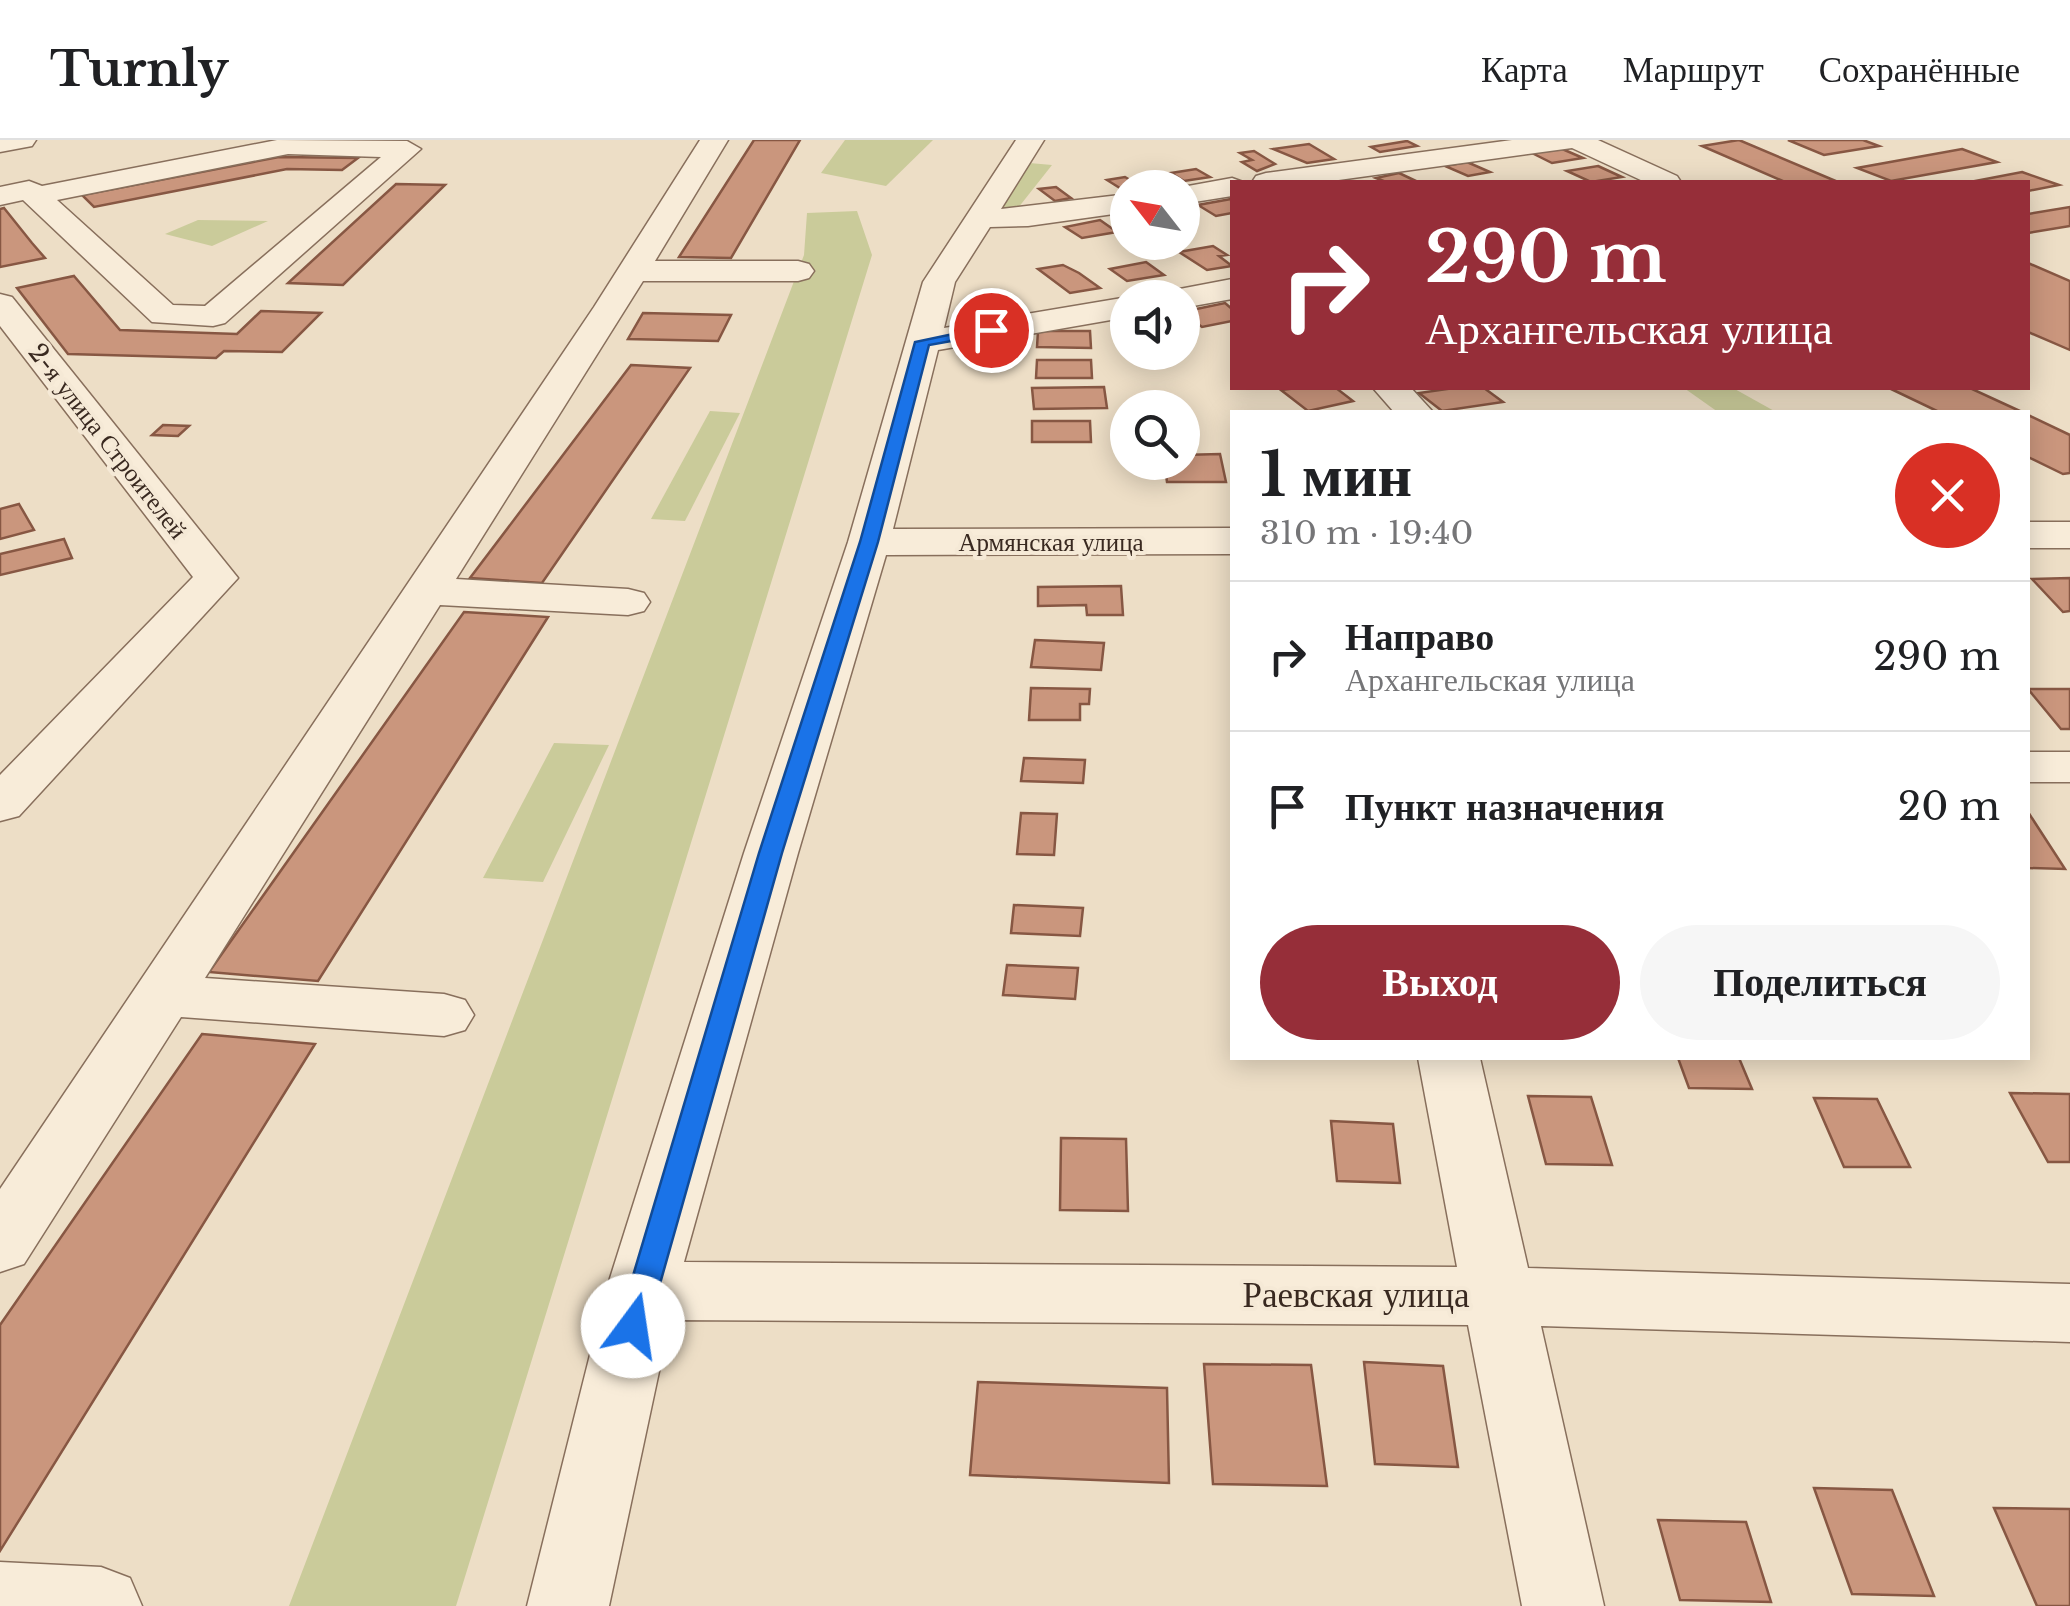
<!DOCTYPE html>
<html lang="ru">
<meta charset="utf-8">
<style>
body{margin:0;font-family:"Libre Baskerville",serif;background:#f6f6f6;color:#202124;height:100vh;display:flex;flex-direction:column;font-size:38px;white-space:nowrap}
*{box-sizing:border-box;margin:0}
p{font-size:32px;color:#757577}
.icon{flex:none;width:55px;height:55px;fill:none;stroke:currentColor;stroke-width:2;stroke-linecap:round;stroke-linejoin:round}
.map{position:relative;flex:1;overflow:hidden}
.panel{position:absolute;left:1230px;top:270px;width:800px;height:650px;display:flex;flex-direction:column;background:#fff;border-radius:0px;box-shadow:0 5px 25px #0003}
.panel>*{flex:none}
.top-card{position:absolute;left:1230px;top:40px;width:800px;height:210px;border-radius:0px;box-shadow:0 5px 25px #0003;background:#962e39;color:#fff;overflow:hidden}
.needle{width:65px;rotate:301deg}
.buttons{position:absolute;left:1110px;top:30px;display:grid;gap:20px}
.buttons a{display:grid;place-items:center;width:90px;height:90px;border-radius:50%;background:#fff;box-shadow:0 5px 25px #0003;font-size:50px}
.pin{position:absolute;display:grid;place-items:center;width:85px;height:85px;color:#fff;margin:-42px;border:5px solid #fff;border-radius:50%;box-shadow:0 2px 10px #0007}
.me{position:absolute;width:110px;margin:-55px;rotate:14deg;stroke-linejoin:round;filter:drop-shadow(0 0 8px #0008)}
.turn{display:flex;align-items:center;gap:35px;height:210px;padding:0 30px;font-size:45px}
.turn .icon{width:130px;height:130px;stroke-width:2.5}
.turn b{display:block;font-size:70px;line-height:85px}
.round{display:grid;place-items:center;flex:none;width:105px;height:105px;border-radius:52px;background:#f6f6f6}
.headline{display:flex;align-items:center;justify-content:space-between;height:170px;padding:0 30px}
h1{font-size:60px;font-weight:700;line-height:75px}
.primary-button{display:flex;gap:20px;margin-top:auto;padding:20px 30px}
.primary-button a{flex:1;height:115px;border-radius:60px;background:#962e39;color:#fff;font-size:40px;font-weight:700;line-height:115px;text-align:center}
.primary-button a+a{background:#f6f6f6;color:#202124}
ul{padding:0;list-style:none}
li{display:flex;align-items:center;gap:30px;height:150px;padding:0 30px;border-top:2px solid #e0e0e0}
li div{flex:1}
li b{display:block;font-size:38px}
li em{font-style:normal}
header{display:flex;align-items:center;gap:60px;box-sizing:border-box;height:140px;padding:0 50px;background:#fff;border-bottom:2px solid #e0e0e0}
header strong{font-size:48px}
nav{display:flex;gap:55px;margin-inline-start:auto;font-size:35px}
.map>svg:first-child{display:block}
</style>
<header>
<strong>Turnly</strong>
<nav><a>Карта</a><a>Маршрут</a><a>Сохранённые</a></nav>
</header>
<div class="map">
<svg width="2070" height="1466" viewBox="0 0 2070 1466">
<rect width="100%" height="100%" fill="#eddec6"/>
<g fill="#cacb9a">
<path d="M845,0H933L886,46L821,33Z"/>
<path d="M1018,22L1052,25L1018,68L989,70Z"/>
<path d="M857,71L872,115L456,1466H289L804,115L807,73Z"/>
<path d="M198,80L268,81L212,106L165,94Z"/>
<path d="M1684,248H1733L1776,272H1718Z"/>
<path d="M710,271L740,273L685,381L651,379Z"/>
<path d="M554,603L609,605L543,742L483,738Z"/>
</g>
<g fill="#ca967d" stroke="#875743" stroke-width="2.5">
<path d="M754,0H800L731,118L679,117Z"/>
<path d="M1739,0L1838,42H1785L1702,6Z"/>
<path d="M1788,0H1863L1879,6L1824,15Z"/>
<path d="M1407,1L1417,6L1380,12L1371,7Z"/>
<path d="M1309,4L1334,19L1307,23L1273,9Z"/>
<path d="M1560,8L1583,18L1552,23L1530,12Z"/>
<path d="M1962,9L1997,22L1891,41L1857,28Z"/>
<path d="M1254,11L1275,24L1257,31L1242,22L1252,20L1240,13Z"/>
<path d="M279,17L358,18L342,30L287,29L94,67L82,55Z"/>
<path d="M1467,22L1490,32L1468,36L1445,26Z"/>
<path d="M1598,26L1622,37L1591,42L1567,31Z"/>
<path d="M1196,29L1210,37L1184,41L1171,33Z"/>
<path d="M2022,32L2059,45L2028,51V42H1970Z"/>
<path d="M1399,33L1418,42H1386L1376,38Z"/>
<path d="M1125,37L1142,47L1123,50L1107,40Z"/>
<path d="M396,44L445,45L343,145L288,143Z"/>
<path d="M1056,47L1071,58L1055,61L1039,49Z"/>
<path d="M1231,59L1232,73L1216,76L1198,65Z"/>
<path d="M2070,67V86L2028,93V74Z"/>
<path d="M4,68L32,103L45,118L0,127V69Z"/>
<path d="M1100,80L1117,92L1082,98L1065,87Z"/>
<path d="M1213,106L1227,115L1219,116L1232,126L1207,130L1179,112Z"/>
<path d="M1146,122L1164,135L1127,141L1110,129Z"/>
<path d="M2028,123L2070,141V210L2028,192Z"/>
<path d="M1063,125L1079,133L1100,148L1070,153L1038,129Z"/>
<path d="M74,136L120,190L237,194L261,171L321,173L282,212L224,211L216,218L68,214L17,148Z"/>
<path d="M1225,163L1232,169V181L1202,187L1182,172Z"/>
<path d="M643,173L731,175L718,201L628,199Z"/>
<path d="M1038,191H1090L1091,208L1037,207Z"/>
<path d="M1037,220H1091L1092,238H1036Z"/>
<path d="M631,225L690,228L542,443L470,438Z"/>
<path d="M1104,247L1107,268L1034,269L1032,248Z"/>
<path d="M1297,248H1336L1353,261L1308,271L1281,250Z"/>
<path d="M1454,248H1484L1503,262L1442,271L1419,253Z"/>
<path d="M1889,248H1970L2022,272H1939Z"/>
<path d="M2028,275L2070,295V333L2063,334L2028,317Z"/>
<path d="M1032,281H1090L1091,302H1032Z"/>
<path d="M163,285L189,286L178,296L152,295Z"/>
<path d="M1220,314L1226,342H1167L1164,322H1182V315Z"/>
<path d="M19,364L34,390L0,399V369Z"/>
<path d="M64,399L72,418L0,435V414Z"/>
<path d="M2070,438V471L2063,472L2032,439Z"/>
<path d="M1121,446L1123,475H1087L1086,465L1038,466V447Z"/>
<path d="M464,472L548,477L318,841L209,832Z"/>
<path d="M1035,500L1104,503L1101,530L1031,527Z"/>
<path d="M1031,548L1090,549L1089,564H1080V580H1029Z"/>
<path d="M2028,549H2070V589H2061Z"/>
<path d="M1024,618L1085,620L1083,643L1021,641Z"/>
<path d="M2028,672L2065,729L2028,728Z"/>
<path d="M1021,673L1057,674L1054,715L1017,714Z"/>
<path d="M1014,765L1083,768L1080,796L1011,793Z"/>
<path d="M1007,825L1078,828L1075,859L1003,855Z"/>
<path d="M202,894L315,904L0,1411V1185Z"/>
<path d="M1678,918H1739L1752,949L1689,948Z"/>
<path d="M2010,953L2070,954V1022H2048Z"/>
<path d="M1528,956L1591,957L1612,1025L1546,1024Z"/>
<path d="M1814,958L1877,959L1910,1027H1844Z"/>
<path d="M1331,981L1393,984L1400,1043L1337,1041Z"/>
<path d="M1061,998L1126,999L1128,1071L1060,1070Z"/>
<path d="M1364,1222L1443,1226L1458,1327L1375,1324Z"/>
<path d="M1204,1224L1311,1225L1327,1346L1213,1344Z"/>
<path d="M978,1242L1167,1248L1169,1343L970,1335Z"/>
<path d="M1814,1348L1892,1350L1934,1456L1852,1454Z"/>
<path d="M1994,1368L2070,1369V1466H2037Z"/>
<path d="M1658,1380L1746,1382L1771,1462L1680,1460Z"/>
</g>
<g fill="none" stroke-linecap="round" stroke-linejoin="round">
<g stroke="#886f5c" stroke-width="3">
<g id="minor">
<path d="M0,0H36L32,6L0,12Z"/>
<path d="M277,0L407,1L421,9L225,183L213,186L152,182L23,60L0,65V47L29,41L42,46ZM288,14L381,17L205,166L173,165L57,60Z"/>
<path d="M700,0H728L655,121H798L809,124L814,131L809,138L798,141H643L456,439L628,449L644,453L650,462L644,471L628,475L440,465L205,838L444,854L465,860L474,875L465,890L444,896L181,877L24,1124L0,1132V1049L594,167Z"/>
<path d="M1016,0H1044L1001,69L1128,54V72L1028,86L990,87L955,142L944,188L1128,157V177L938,210L893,389L1232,388V414L886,415L798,713L684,1122L1457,1127L1418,918H1480L1528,1128L2070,1144V1202L1541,1186L1604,1466H1522L1468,1185L670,1180L609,1466H527L606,1151L744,713L848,402L923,142Z"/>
<path d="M1512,0H1598L1677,36L1681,42H1645L1572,8L1324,42H1252L1256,36L1266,33Z"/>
<path d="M1232,38L1243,42H1232V56L1182,64V48H1177Z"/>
<path d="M1232,139V159L1182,168V158H1165L1169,151Z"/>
<path d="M0,154L12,157L238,438L19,676L0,681V635L193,437L0,186Z"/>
<path d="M1373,248H1411L1433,272H1394Z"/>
<rect x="2028" y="382" width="42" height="26"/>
<rect x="2028" y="612" width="42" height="30"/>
<path d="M0,1422L101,1427L130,1438L142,1466H0Z"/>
</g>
</g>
<use href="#minor" fill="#f8ecd9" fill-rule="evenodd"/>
</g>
<path fill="#1a73e8" stroke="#114b97" stroke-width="2.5" d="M991,186L996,187V193L929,205L878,402L782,713L648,1186L643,1195L633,1198L622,1195L618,1186L759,713L860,402L915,202Z"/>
<g text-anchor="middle" stroke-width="8" stroke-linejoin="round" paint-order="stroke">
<g font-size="25" fill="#392920" stroke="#f5e9d6">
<text transform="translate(108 301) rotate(52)" y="9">2-я улица Строителей</text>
<text x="1051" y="411">Армянская улица</text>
</g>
<g font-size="35" fill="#392920" stroke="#f5e9d6">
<text x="1356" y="1167">Раевская улица</text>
</g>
</g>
</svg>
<div class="buttons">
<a><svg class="needle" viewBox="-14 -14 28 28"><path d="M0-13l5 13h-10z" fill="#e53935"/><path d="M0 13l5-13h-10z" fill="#757577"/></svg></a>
<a><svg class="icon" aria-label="sound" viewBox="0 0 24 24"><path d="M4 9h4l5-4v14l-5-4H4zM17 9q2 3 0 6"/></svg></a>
<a><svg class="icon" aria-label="search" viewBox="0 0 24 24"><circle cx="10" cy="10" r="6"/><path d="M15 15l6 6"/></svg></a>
</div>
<div class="pin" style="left:991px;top:190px;background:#d93025"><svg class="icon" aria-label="arrive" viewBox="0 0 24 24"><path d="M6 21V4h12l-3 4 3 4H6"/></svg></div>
<svg class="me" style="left:633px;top:1186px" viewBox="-20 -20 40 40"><circle r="19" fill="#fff"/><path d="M0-13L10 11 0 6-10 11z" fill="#1a73e8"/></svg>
<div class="top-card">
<div class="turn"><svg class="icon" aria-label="right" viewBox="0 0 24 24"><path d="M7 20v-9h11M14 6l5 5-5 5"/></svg><div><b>290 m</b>Архангельская улица</div></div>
</div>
<section class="panel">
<div class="headline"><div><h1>1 мин</h1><p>310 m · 19:40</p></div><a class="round" style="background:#d93025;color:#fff"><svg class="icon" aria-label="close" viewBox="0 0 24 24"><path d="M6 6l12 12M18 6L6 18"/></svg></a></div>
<ul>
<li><svg class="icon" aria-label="right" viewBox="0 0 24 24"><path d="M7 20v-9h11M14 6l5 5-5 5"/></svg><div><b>Направо</b><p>Архангельская улица</p></div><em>290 m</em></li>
<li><svg class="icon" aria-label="arrive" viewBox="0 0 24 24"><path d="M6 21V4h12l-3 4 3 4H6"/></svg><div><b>Пункт назначения</b></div><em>20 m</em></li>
</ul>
<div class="primary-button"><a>Выход</a><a>Поделиться</a></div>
</section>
</div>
